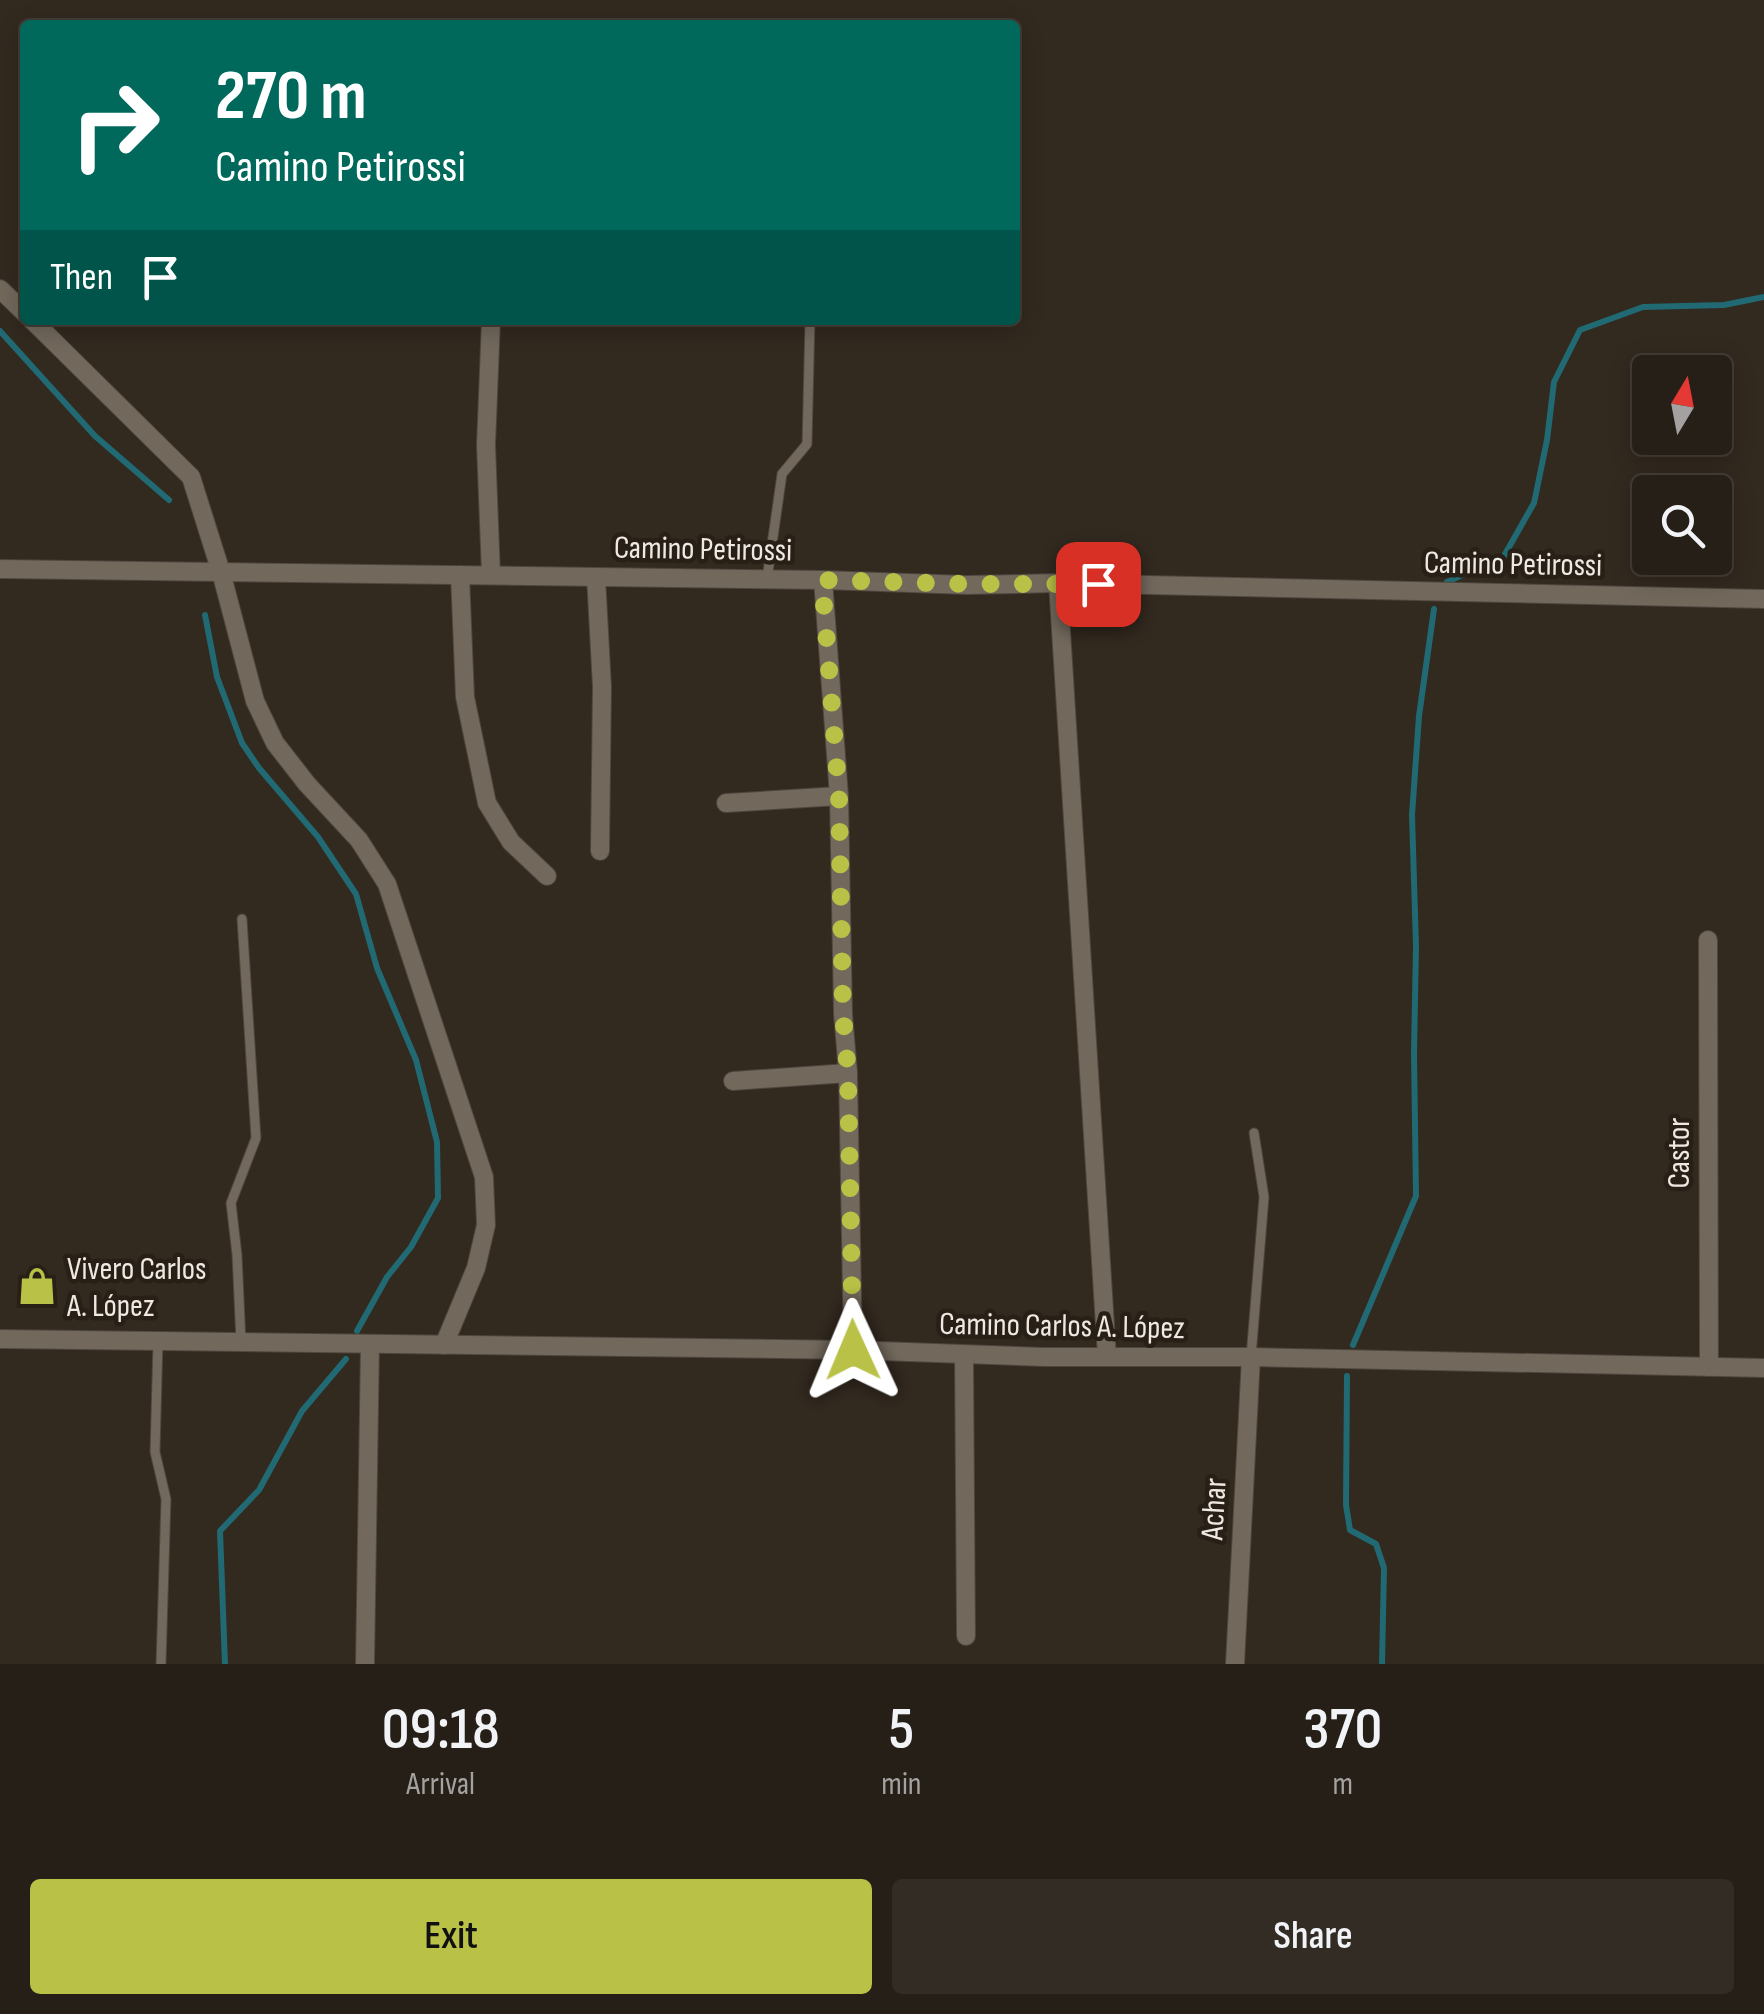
<!DOCTYPE html>
<meta charset="utf-8">
<style>
body{margin:0;font-family:"Sofia Sans Condensed",sans-serif;background:#322c24;color:#f1f3f6;height:100vh;display:flex;flex-direction:column;font-size:38px;white-space:nowrap}
*{box-sizing:border-box;margin:0}
p{font-size:32px;color:#a4a2a1}
.icon{flex:none;width:55px;height:55px;fill:none;stroke:currentColor;stroke-width:2;stroke-linecap:round;stroke-linejoin:round}
.map{position:relative;height:1664px;overflow:hidden}
.sheet{display:flex;flex-direction:column;background:#261f17;flex:1}
.sheet>*{flex:none}
.guide{position:absolute;left:20px;top:20px;width:1000px;height:305px;border-radius:10px;box-shadow:0 5px 25px #0003,0 0 0 2px #423d36;background:#00695c;color:#fff;overflow:hidden}
.needle{width:65px;rotate:10deg}
.tools{position:absolute;left:1632px;top:355px;display:grid;gap:20px}
.tools a{display:grid;place-items:center;width:100px;height:100px;border-radius:10px;background:#261f17;box-shadow:0 5px 25px #0003,0 0 0 2px #423d36;font-size:50px}
.pin{position:absolute;display:grid;place-items:center;width:85px;height:85px;color:#fff;margin:-42px;border-radius:20px;box-shadow:0 5px 15px #0006}
.me{position:absolute;width:110px;margin:-55px;rotate:359deg;stroke-linejoin:round;filter:drop-shadow(0 0 8px #0008)}
.turn{display:flex;align-items:center;gap:35px;height:210px;padding:0 30px;font-size:45px}
.turn .icon{width:130px;height:130px;stroke-width:2.5}
.turn b{display:block;font-size:70px;line-height:85px}
.then{display:flex;align-items:center;height:95px;padding:0 30px;background:#0003;gap:20px;font-size:38px}
.eta{display:flex;justify-content:space-evenly;align-items:center;height:170px;text-align:center}
.eta b{font-size:60px;font-weight:600;line-height:70px}
.button{display:flex;gap:20px;margin-top:auto;padding:20px 30px}
.button a{flex:1;height:115px;border-radius:10px;background:#b9c146;color:#111;font-size:40px;font-weight:600;line-height:115px;text-align:center}
.button a+a{background:#322c24;color:#f1f3f6}
.map>svg:first-child{display:block}
</style>
<div class="map">
<svg width="1764" height="1664" viewBox="0 0 1764 1664">
<rect width="100%" height="100%" fill="#32291f"/>
<g fill="none" stroke-linecap="round" stroke-linejoin="round">
<g stroke="#216973" stroke-width="6">
<path d="M0,331L95,436L169,500"/>
<path d="M1447,582L1504,556L1534,503L1547,440L1554,382L1580,330L1643,307L1724,305L1764,297"/>
<path d="M205,615L217,677L242,743L259,768L318,837L356,894L377,968L416,1060L437,1142L438,1198L411,1247L387,1277L357,1331"/>
<path d="M1353,1345L1416,1196L1414,1053L1416,946L1412,815L1419,716L1434,609"/>
<path d="M1347,1376L1346,1505L1350,1530L1376,1544L1384,1568L1382,1664"/>
<path d="M225,1664L220,1531L259,1490L302,1411L346,1359"/>
</g>
<g stroke="#4d463d" stroke-width="11">
<g id="lane">
<path d="M767,579L782,474L807,444L810,320"/>
<path d="M158,1341L155,1452L166,1499L161,1664"/>
<path d="M241,1342L237,1255L231,1203L256,1138L242,919"/>
<path d="M1251,1357L1264,1197L1254,1133"/>
</g>
</g>
<g stroke="#4d463d" stroke-width="20">
<g id="street">
<path d="M0,289L25,313"/>
<path d="M32,320L191,477L221,572L255,701L275,743L307,784L359,840L387,884L484,1177L486,1225L476,1268L444,1345"/>
<path d="M0,569L823,580L967,585L1058,583L1764,599"/>
<path d="M460,575L465,697L487,803L511,842L547,876"/>
<path d="M491,575L486,445L491,320"/>
<path d="M596,577L602,687L600,851"/>
<path d="M823,580L839,796L843,1014L848,1073L853,1350"/>
<path d="M1058,583L1107,1357"/>
<path d="M726,803L839,796"/>
<path d="M1708,940L1709,1367"/>
<path d="M733,1081L848,1073"/>
<path d="M0,1339L853,1350L1044,1357H1251L1764,1368"/>
<path d="M964,1354L966,1636"/>
<path d="M365,1664L370,1344"/>
<path d="M1235,1664L1251,1357"/>
</g>
</g>
<use href="#lane" stroke="#72685c" stroke-width="9"/>
<use href="#street" stroke="#72685c" stroke-width="18"/>
</g>
<g fill="none" stroke-linecap="round" stroke-linejoin="round">
<path stroke="#b9c146" stroke-width="18" stroke-dasharray="0 32.4" d="M853,1350L848,1073L843,1014L839,796L822,580L967,584H1098"/>
</g>
<defs>
<g id="shop-bare" transform="scale(3)"><path d="M-5-2.5h2.3a2.7 3.5 0 0 1 5.4 0H5L5.5 6h-11ZM-1.5-2.5h3a1.5 2.3 0 0 0-3 0Z" fill="#b9c146" stroke="#282016" stroke-width="2.5" paint-order="stroke"/></g>
</defs>
<g fill-rule="evenodd">
<use href="#shop-bare" x="37" y="1286"/>
</g>
<g text-anchor="middle" stroke-width="9" stroke-linejoin="round" paint-order="stroke">
<g font-size="32" fill="#efe9e3" stroke="#282016">
<text transform="translate(703 548) rotate(1)" y="11">Camino Petirossi</text>
<text transform="translate(1513 563) rotate(1)" y="11">Camino Petirossi</text>
<text transform="translate(1678 1153) rotate(-90)" y="11">Castor</text>
<text transform="translate(1062 1325) rotate(1)" y="11">Camino Carlos A. López</text>
<text transform="translate(1213 1509) rotate(-87)" y="11">Achar</text>
</g>
<g font-size="32" fill="#efe9e3" stroke="#282016" text-anchor="start">
<text x="67" y="1279">Vivero Carlos<tspan x="67" dy="37">A. López</tspan></text>
</g>
</g>
</svg>
<div class="tools">
<a><svg class="needle" viewBox="-14 -14 28 28"><path d="M0-13l5 13h-10z" fill="#e53935"/><path d="M0 13l5-13h-10z" fill="#a4a2a1"/></svg></a>
<a><svg class="icon" aria-label="search" viewBox="0 0 24 24"><circle cx="10" cy="10" r="6"/><path d="M15 15l6 6"/></svg></a>
</div>
<div class="pin" style="left:1098px;top:584px;background:#d93025"><svg class="icon" aria-label="arrive" viewBox="0 0 24 24"><path d="M6 21V4h12l-3 4 3 4H6"/></svg></div>
<svg class="me" style="left:853px;top:1350px" viewBox="-20 -20 40 40"><path d="M0-17L14 15 0 8-14 15z" fill="#b9c146" stroke="#fff" stroke-width="4"/></svg>
<div class="guide">
<div class="turn"><svg class="icon" aria-label="right" viewBox="0 0 24 24"><path d="M7 20v-9h11M14 6l5 5-5 5"/></svg><div><b>270 m</b>Camino Petirossi</div></div>
<div class="then">Then<svg class="icon" aria-label="arrive" viewBox="0 0 24 24"><path d="M6 21V4h12l-3 4 3 4H6"/></svg></div>
</div>
</div>
<section class="sheet">
<div class="eta">
<div><b>09:18</b><p>Arrival</p></div>
<div><b>5</b><p>min</p></div>
<div><b>370</b><p>m</p></div>
</div>
<div class="button"><a>Exit</a><a>Share</a></div>
</section>
